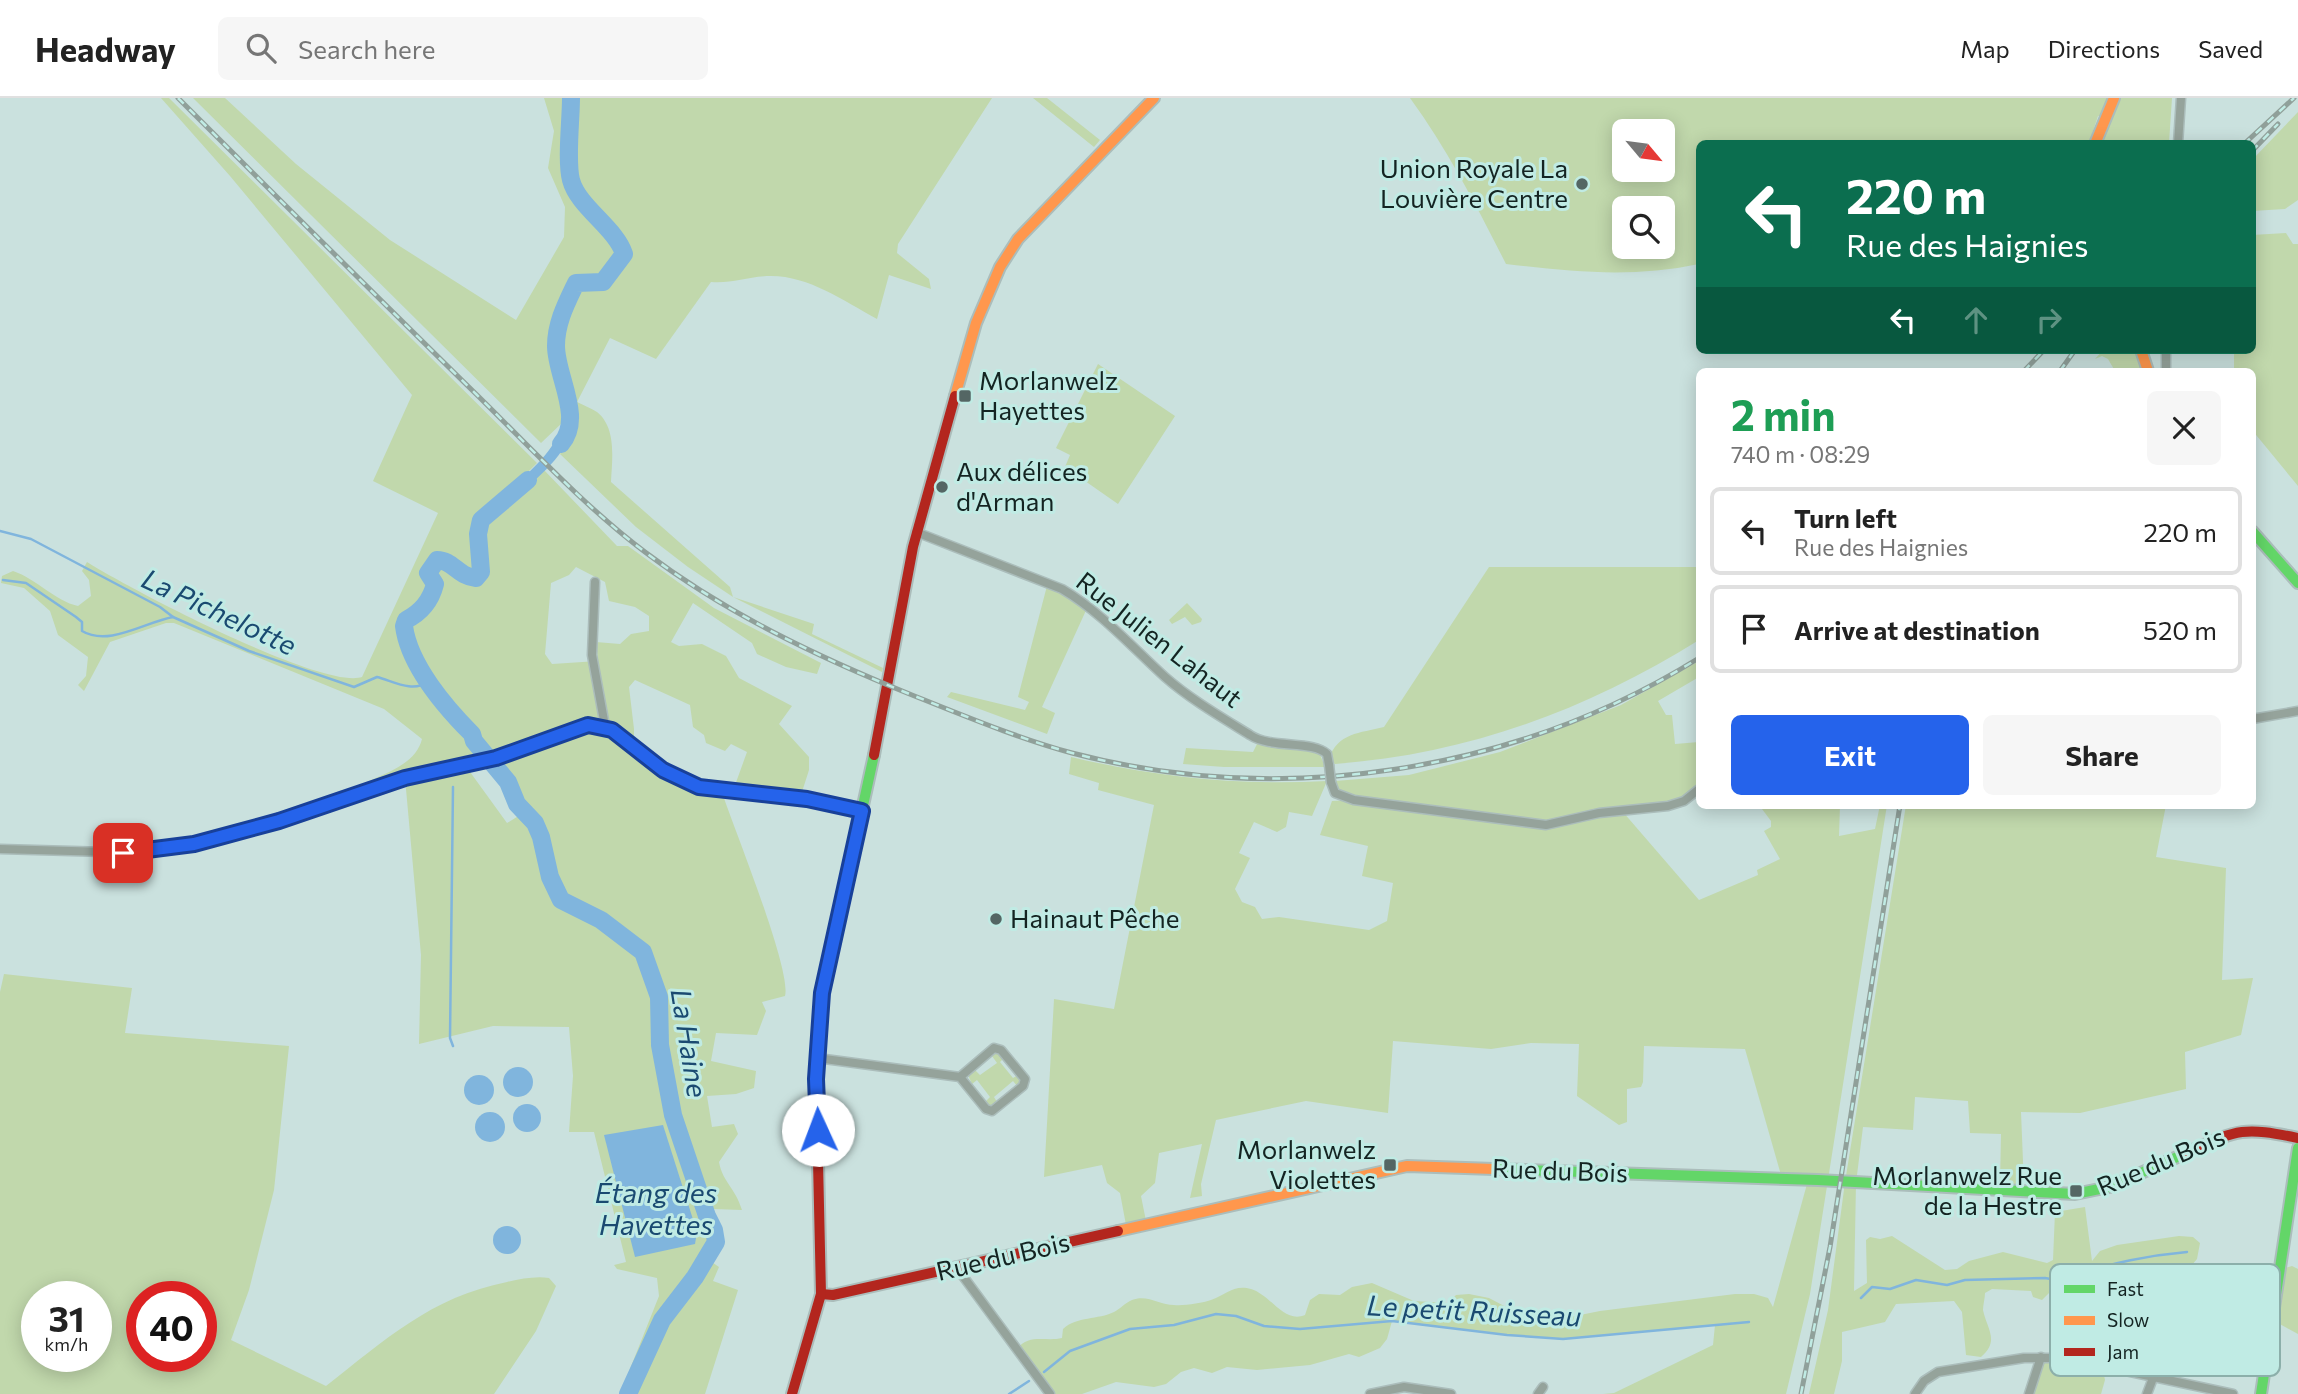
<!DOCTYPE html>
<meta charset="utf-8">
<style>
body{margin:0;font-family:Commissioner,sans-serif;background:#f6f6f6;color:#222;height:100vh;display:flex;flex-direction:column;font-size:26px;white-space:nowrap}
*{box-sizing:border-box;margin:0}
p{font-size:23px;color:#767676}
.icon{flex:none;width:38px;height:38px;fill:none;stroke:currentColor;stroke-width:2;stroke-linecap:round;stroke-linejoin:round}
.map{position:relative;flex:1;overflow:hidden}
.side{position:absolute;left:1696px;top:270px;width:560px;height:441px;display:flex;flex-direction:column;background:#fff;border-radius:10px;box-shadow:0 4px 18px #0003}
.side>*{flex:none}
.hud{position:absolute;left:1696px;top:42px;width:560px;height:214px;border-radius:10px;box-shadow:0 4px 18px #0003;background:#0b6e4f;color:#fff;overflow:hidden}
.needle{width:46px;rotate:119deg}
.tools{position:absolute;left:1612px;top:21px;display:grid;gap:14px}
.tools a{display:grid;place-items:center;width:63px;height:63px;border-radius:10px;background:#fff;box-shadow:0 4px 18px #0003;font-size:35px}
.speed{position:absolute;left:21px;top:1183px;display:flex;gap:14px;font-size:35px;font-weight:700;text-align:center}
.speed>*{display:grid;place-content:center;width:91px;height:91px;border-radius:50%;background:#fff;box-shadow:0 4px 18px #0003;line-height:1}
.speed small{font-size:18px;font-weight:400}
.speed .limit{border:10px solid #d22;background:#fff;color:#111}
.pin{position:absolute;display:grid;place-items:center;width:60px;height:60px;color:#fff;margin:-30px;border-radius:14px;box-shadow:0 4px 10px #0006}
.me{position:absolute;width:77px;margin:-38px;rotate:358deg;stroke-linejoin:round;filter:drop-shadow(0 0 5px #0008)}
.turn{display:flex;align-items:center;gap:24px;height:147px;padding:0 35px;font-size:32px}
.turn .icon{width:91px;height:91px;stroke-width:2.5}
.turn b{display:block;font-size:49px;line-height:60px}
.lanes{display:flex;align-items:center;height:66px;padding:0 35px;background:#0003;justify-content:center;gap:35px;direction:ltr}
.lanes .off{opacity:.35}
.round{display:grid;place-items:center;flex:none;width:74px;height:74px;border-radius:10px;background:#f6f6f6}
.head{display:flex;align-items:center;justify-content:space-between;height:119px;padding:0 35px}
h1{font-size:42px;font-weight:700;line-height:52px;color:#1e9e55}
.cta{display:flex;gap:14px;margin-top:auto;padding:14px 35px}
.cta a{flex:1;height:80px;border-radius:10px;background:#2563eb;color:#fff;font-size:28px;font-weight:700;line-height:80px;text-align:center}
.cta a+a{background:#f6f6f6;color:#222}
ul{padding:0;list-style:none}
li{display:flex;align-items:center;gap:21px;height:88px;margin:0 14px 10px;padding:0 21px;border:4px solid #e0e0e0;border-radius:10px}
li div{flex:1}
li b{display:block;font-size:26px}
li em{font-style:normal}
header{display:flex;align-items:center;gap:42px;box-sizing:border-box;height:98px;padding:0 35px;background:#fff;border-bottom:2px solid #e0e0e0}
header strong{font-size:33px}
nav{display:flex;gap:38px;margin-inline-start:auto;font-size:24px}
.search{width:490px;height:63px;background:#f6f6f6;display:flex;align-items:center;gap:18px;box-sizing:border-box;padding:0 24px;border-radius:10px;color:#767676;font-size:26px}
.map>svg:first-child{display:block}
</style>
<header>
<strong>Headway</strong>
<div class="search"><svg class="icon" aria-label="search" viewBox="0 0 24 24"><circle cx="10" cy="10" r="6"/><path d="M15 15l6 6"/></svg>Search here</div>
<nav><a>Map</a><a>Directions</a><a>Saved</a></nav>
</header>
<div class="map">
<svg width="2298" height="1296" viewBox="0 0 2298 1296">
<rect width="100%" height="100%" fill="#cae1de"/>
<g fill="#c1d8ac" fill-rule="evenodd">
<path d="M161,0H169L537,365L508,394L515,402L544,372L617,448H628L714,510L821,565L817,576L786,569L757,556L752,545L693,505L671,544L679,548L702,546L726,558L739,580L792,608L779,626L809,659V672L801,697L734,690L747,654L731,646L725,653L706,645L704,637L693,629L690,607L635,582L629,589L634,631V638L629,642L608,627L577,626L496,658L340,699C365,679 414,674 422,641L384,611L174,525H166L110,544L84,593L78,587L86,578L88,559L58,537L50,513L24,490L1,485L2,478L13,473C37,481 55,503 78,508L91,498L89,482L82,473L87,464C128,490 322,592 362,579L438,415L373,383L412,297L230,78ZM576,469L605,484L609,503L635,509L649,518V533L631,536L620,546L596,544L598,563L552,566L545,556L551,485L569,477Z"/>
<path d="M193,0H225L296,66L390,142L516,222L564,139L565,109L548,70L554,33L544,0H992L898,146L897,155L929,181L931,191L889,177L877,221C844,203 809,178 771,178C750,178 731,186 711,184L656,261L610,240L577,304C583,307 591,310 597,314C617,330 612,362 611,384L730,489L733,499L814,526L812,536L883,570L882,574L733,499L688,469L636,429L560,356L571,336L572,324H563L541,345Z"/>
<path d="M1033,0H1047L1100,42L1094,49Z"/>
<path d="M1410,0H2172L2169,45H2095L2103,19L2098,18L2089,45L1699,46V166C1633,180 1573,174 1506,166C1477,109 1448,52 1410,0ZM1624,33H1662V72H1624ZM1624,110H1662V149H1624Z"/>
<path d="M2298,14V102L2285,111L2252,113V62Z"/>
<path d="M2286,135L2293,146H2298V388L2252,332V273H2234V252H2252V137Z"/>
<path d="M2103,252H2136L2146,273H2115L2108,261L2102,258L2095,261Z"/>
<path d="M1098,266L1175,318L1118,406L1065,369L1070,357L1056,350Z"/>
<path d="M1489,469H1699V542C1586,612 1469,656 1335,666L1329,661C1337,635 1360,635 1384,629Z"/>
<path d="M1048,484L1088,508L1042,609L1055,615L1047,636L947,599L951,594L1025,612L1029,604L1018,599Z"/>
<path d="M1187,505L1202,521L1201,524L1192,527L1185,519L1172,526L1169,522Z"/>
<path d="M1699,563V579L1658,603L1666,617H1672L1675,646L1699,644V692L1684,703L1623,714L1699,802L1758,777L1757,772L1780,761L1764,733L1771,729V723L1759,707H1840L1839,738L1875,731L1880,707H1887L1810,1196L1786,1296H1603L1614,1295L1713,1247L1715,1227L1563,1241L1507,1237L1392,1223L1387,1241L1380,1250L1359,1259L1349,1256L1310,1267L1257,1272L1227,1269L1212,1275L1194,1270L1181,1274L1166,1286L1154,1289L1116,1284L1082,1296H1050L1017,1251C1029,1235 1046,1244 1062,1240L1063,1231C1077,1218 1098,1222 1114,1214C1120,1211 1125,1205 1132,1202C1147,1196 1160,1207 1174,1207C1184,1208 1202,1205 1211,1202C1226,1197 1234,1186 1251,1191C1271,1197 1284,1226 1305,1217L1310,1202L1319,1196L1340,1197L1352,1189L1372,1185L1414,1203L1448,1205L1456,1197L1469,1196L1489,1200L1508,1210L1522,1224L1540,1225L1600,1213L1735,1196H1754L1768,1200L1773,1209L1807,1086L1781,1077L1745,951L1644,948L1643,984L1641,989L1627,991V1024L1619,1027L1577,998L1579,946L1531,945L1491,951L1393,943L1388,1015L1306,1003L1216,1022L1201,1086L1202,1098L1190,1100L1202,1046L1159,1055L1155,1085L1141,1098L1146,1123L1126,1127L1120,1095L1107,1085L1102,1067L1044,1079L1054,901L1114,911L1154,707L1098,692L1099,685L1069,676L1071,659C1156,679 1240,688 1327,683L1312,718L1289,714L1286,729L1277,734L1254,724L1239,755L1250,760L1235,791L1242,804L1255,809L1262,821L1279,819L1369,832L1387,823L1393,785L1362,778L1368,748L1320,737L1332,703L1353,702L1340,694L1335,683L1409,677L1500,654L1621,607Z"/>
<path d="M599,627L646,660L645,663C668,679 697,691 725,696L724,700C735,733 792,873 785,898L762,904L766,913L757,937L716,935L711,963L756,973L754,990L736,996L707,998L712,1029L734,1026L738,1036L719,1064C723,1085 735,1089 742,1112L714,1111L712,1139L703,1158L719,1169L713,1183L738,1192L705,1296H620L659,1198L657,1180L617,1171L614,1167L626,1164L594,1034H569L573,978L569,929L493,928L419,946L421,857L405,680L465,667L507,725L528,712L519,706L509,682L495,664Z"/>
<path d="M1259,642L1319,654L1325,669H1224L1183,666L1186,650L1253,654Z"/>
<path d="M1906,707H2166L2156,759L2226,770L2222,882L2253,880L2241,937L2185,954L2186,991L2080,1015L2021,1014L2024,1088L2000,1087L2001,1036L1970,1035L1968,1003L1915,999L1913,1032L1863,1029L1856,1085L1854,1193L1867,1185L1866,1142L1870,1139L1880,1141L1892,1138L1945,1172L1957,1171L1969,1163L2003,1154L2047,1165L2053,1162L2055,1114L2085,1109L2092,1163L2100,1153L2117,1147L2179,1138L2193,1139L2200,1145L2197,1161L2191,1168L2176,1165L2153,1172L2118,1175L2073,1185L2053,1183L2051,1193L2042,1202L2033,1199L2031,1193L1992,1191L1985,1195C1985,1200 1983,1207 1983,1212C1987,1231 2000,1243 1981,1259L1966,1257L1962,1214L1954,1203L1896,1206L1885,1224L1842,1234V1263L1834,1296H1809L1828,1212L1845,1084Z"/>
<path d="M4,876L132,890L125,935L289,948L274,1092L249,1192L231,1242L326,1288C385,1242 431,1199 507,1184C521,1181 535,1178 549,1180L556,1188L536,1233L494,1296H0V894ZM37,1199H96V1258H37ZM142,1199H201V1258H142Z"/>
<path d="M997,955L1004,960L1000,964L1013,980L1018,977L1022,981L1018,989L1013,983L994,999L997,1004L989,1009L985,1004L990,999L977,982L972,986L968,977L975,972L980,977L997,965L992,958Z"/>
<path d="M2292,1168L2298,1171V1236L2272,1222L2285,1170Z"/>
<path d="M2041,1259L2102,1268L2105,1282L2101,1296H2029Z"/>
</g>
<g fill="#80b5dd">
<path d="M563,323L573,324C570,356 536,380 514,402L507,394C527,376 558,351 563,323Z"/>
<circle cx="518" cy="984" r="15"/>
<circle cx="479" cy="992" r="15"/>
<circle cx="527" cy="1020" r="14"/>
<circle cx="490" cy="1029" r="15"/>
<path d="M663,1027L697,1134L695,1146L635,1159L604,1037Z"/>
<circle cx="507" cy="1142" r="14"/>
</g>
<g fill="none" stroke-linecap="round" stroke-linejoin="round">
<g stroke="#80b5dd" stroke-width="2.5">
<path d="M0,433L31,441L160,509L173,519L249,553L354,589L377,579C393,583 412,595 428,584"/>
<path d="M3,482L26,485L76,519L82,524V533C109,549 145,524 173,519"/>
<path d="M453,948L450,940L453,689"/>
<path d="M1861,1200L1872,1189L1890,1191L1916,1182L1947,1187L1965,1182L2045,1180L2073,1185L2076,1178C2108,1165 2152,1157 2187,1154"/>
<path d="M1044,1274L1070,1253L1130,1231L1174,1227L1216,1216L1236,1218L1264,1228L1300,1231L1392,1223L1507,1237L1563,1241L1749,1224"/>
<path d="M1009,1296L1029,1283"/>
</g>
<g stroke="#80b5dd" stroke-width="18">
<path d="M561,346C584,320 556,278 556,248C556,225 566,206 576,185L603,184L624,156C616,130 578,109 571,82C566,63 571,22 571,0"/>
<path d="M528,382L481,422L478,436L481,474L476,480C457,478 453,462 437,462L428,475L435,486C431,502 422,514 406,522L404,528C409,567 446,610 472,636L474,643L508,684L517,706L535,725L541,739L550,779L561,802L601,822L643,854L659,899L660,947L673,1017L707,1118L714,1132L716,1144L695,1179L662,1222L628,1296"/>
</g>
<g stroke="#abbdbb" stroke-width="11">
<g id="street">
<path d="M2178,46L2181,0"/>
<path d="M2166,273V252"/>
<path d="M916,434L1062,491C1101,514 1132,549 1165,579C1190,601 1221,619 1250,637C1271,651 1313,642 1327,656L1329,667"/>
<path d="M595,484L592,557L605,628"/>
<path d="M2252,621L2298,613"/>
<path d="M1331,684L1335,695L1354,702L1546,727L1599,715L1668,708L1684,703L1699,691"/>
<path d="M0,751L142,755L194,746L279,723L405,680L496,661L588,627L612,632L663,672L699,689L807,701L862,713"/>
<path d="M817,960L960,979L986,1011L992,1013L1023,988L1025,981L1001,952L994,950L960,979"/>
<path d="M957,1170L1050,1296"/>
<path d="M1370,1296L1404,1289L1451,1296"/>
<path d="M1538,1296L1543,1289"/>
<path d="M1915,1296L1924,1283L1938,1274L2024,1260H2065L2233,1296"/>
<path d="M2029,1296L2041,1259"/>
<path d="M2147,1296L2153,1280"/>
</g>
</g>
<g stroke="#abbdbb" stroke-width="14">
<g id="fast">
<path d="M2252,433L2298,485"/>
<path d="M817,1019L816,981L822,895L874,657"/>
<path d="M1494,1071L1818,1082L2075,1096L2109,1089L2184,1056"/>
<path d="M2261,1296L2298,1050"/>
</g>
</g>
<g stroke="#abbdbb" stroke-width="14">
<g id="slow">
<path d="M2095,46L2114,0"/>
<path d="M2141,252L2148,273"/>
<path d="M955,298L976,225L1000,169L1018,141L1154,0"/>
<path d="M1118,1133L1407,1068L1494,1071"/>
</g>
</g>
<g stroke="#abbdbb" stroke-width="14">
<g id="jam">
<path d="M874,657L913,449L955,298"/>
<path d="M2184,1056C2237,1032 2240,1028 2298,1040"/>
<path d="M821,1196L833,1197L1118,1133"/>
<path d="M792,1296L821,1196L817,1019"/>
</g>
</g>
<use href="#street" stroke="#95a39b" stroke-width="8"/>
<use href="#fast" stroke="#63d668" stroke-width="10"/>
<use href="#slow" stroke="#ff974d" stroke-width="10"/>
<use href="#jam" stroke="#b3261e" stroke-width="10"/>
<g stroke="#90a09a" stroke-width="5">
<g id="rail">
<path d="M178,0C277,99 376,198 476,296C531,350 584,408 645,454C727,516 818,559 912,597C965,618 1017,640 1072,655C1283,710 1514,675 1699,560"/>
<path d="M2244,46L2294,0"/>
<path d="M2252,53L2278,26"/>
<path d="M2024,273L2044,252"/>
<path d="M2060,273L2075,252"/>
<path d="M1801,1296L1830,1149L1900,707"/>
</g>
</g>
<use href="#rail" stroke="#c0ebe4" stroke-width="2.5" stroke-dasharray="8" stroke-linecap="butt"/>
<g stroke="#abbdbb" stroke-width="11" stroke-linecap="butt">
<path id="street-bridge" d="M1329,667L1331,684"/>
</g>
<use href="#street-bridge" stroke="#95a39b" stroke-width="8"/>
</g>
<g fill="none" stroke-linecap="round" stroke-linejoin="round">
<g stroke="#184099" stroke-width="18">
<path id="route" d="M123,755L194,746L279,723L405,680L496,660L588,627L612,632L663,672L699,689L807,701L862,713L822,895L816,981L818,1032"/>
</g>
<use href="#route" stroke="#2563eb" stroke-width="12"/>
</g>
<g fill="#546664" stroke="#c0ebe4" stroke-width="2.5">
<circle cx="1582" cy="86" r="7"/>
<rect x="958" y="291" width="14" height="14" rx="3.5"/>
<circle cx="942" cy="389" r="7"/>
<circle cx="996" cy="821" r="7"/>
<rect x="1383" y="1060" width="14" height="14" rx="3.5"/>
<rect x="2069" y="1086" width="14" height="14" rx="3.5"/>
</g>
<g text-anchor="middle" stroke-width="6" stroke-linejoin="round" paint-order="stroke">
<g font-size="26" fill="#142422" stroke="#c0ebe4" text-anchor="end">
<text x="1568" y="80">Union Royale La<tspan x="1568" dy="30">Louvière Centre</tspan></text>
<text x="979" y="292" text-anchor="start">Morlanwelz<tspan x="979" dy="30">Hayettes</tspan></text>
<text x="956" y="383" text-anchor="start">Aux délices<tspan x="956" dy="30">d'Arman</tspan></text>
<text x="1010" y="830" text-anchor="start">Hainaut Pêche</text>
<text x="1376" y="1061">Morlanwelz<tspan x="1376" dy="30">Violettes</tspan></text>
<text x="2062" y="1087">Morlanwelz Rue<tspan x="2062" dy="30">de la Hestre</tspan></text>
</g>
<g font-size="26" fill="#142422" stroke="#c0ebe4">
<text transform="translate(1159 542) rotate(38)" y="9">Rue Julien Lahaut</text>
<text transform="translate(2161 1064) rotate(-23)" y="9">Rue du Bois</text>
<text transform="translate(1560 1073) rotate(2)" y="9">Rue du Bois</text>
<text transform="translate(1003 1159) rotate(-13)" y="9">Rue du Bois</text>
</g>
<g font-size="28" font-style="italic" fill="#1a4a71" stroke="#c0ebe4">
<text transform="translate(219 514) rotate(25)" y="10">La Pichelotte</text>
<text transform="translate(689 945) rotate(81)" y="10">La Haine</text>
<text x="656" y="1105">Étang des<tspan x="656" dy="32">Havettes</tspan></text>
<text transform="translate(1474 1213) rotate(3)" y="10">Le petit Ruisseau</text>
</g>
</g>
<rect x="2050" y="1166" width="230" height="112" rx="10" fill="#c0ebe4" stroke="#8cafaa" stroke-width="2"/>
<rect x="2064" y="1187" width="31" height="8" fill="#63d668"/>
<rect x="2064" y="1218" width="31" height="9" fill="#ff974d"/>
<rect x="2064" y="1250" width="31" height="8" fill="#b3261e"/>
<g font-size="19" fill="#142422">
<text x="2107" y="1198">Fast</text>
<text x="2107" y="1229">Slow</text>
<text x="2107" y="1261">Jam</text>
</g>
</svg>
<div class="tools">
<a><svg class="needle" viewBox="-14 -14 28 28"><path d="M0-13l5 13h-10z" fill="#e53935"/><path d="M0 13l5-13h-10z" fill="#767676"/></svg></a>
<a><svg class="icon" aria-label="search" viewBox="0 0 24 24"><circle cx="10" cy="10" r="6"/><path d="M15 15l6 6"/></svg></a>
</div>
<div class="speed"><div>31<small>km/h</small></div><div class="limit">40</div></div>
<div class="pin" style="left:123px;top:755px;background:#d93025"><svg class="icon" aria-label="arrive" viewBox="0 0 24 24"><path d="M6 21V4h12l-3 4 3 4H6"/></svg></div>
<svg class="me" style="left:818px;top:1032px" viewBox="-20 -20 40 40"><circle r="19" fill="#fff"/><path d="M0-13L10 11 0 6-10 11z" fill="#2563eb"/></svg>
<div class="hud">
<div class="turn"><svg class="icon" aria-label="left" viewBox="0 0 24 24"><path d="M17 20v-9H6M10 6l-5 5 5 5"/></svg><div><b>220 m</b>Rue des Haignies</div></div>
<div class="lanes"><svg class="icon" aria-label="left" viewBox="0 0 24 24"><path d="M17 20v-9H6M10 6l-5 5 5 5"/></svg><svg class="icon off" aria-label="ahead" viewBox="0 0 24 24"><path d="M12 20V5M6 11l6-6 6 6"/></svg><svg class="icon off" aria-label="right" viewBox="0 0 24 24"><path d="M7 20v-9h11M14 6l5 5-5 5"/></svg></div>
</div>
<section class="side">
<div class="head"><div><h1>2 min</h1><p>740 m · 08:29</p></div><a class="round"><svg class="icon" aria-label="close" viewBox="0 0 24 24"><path d="M6 6l12 12M18 6L6 18"/></svg></a></div>
<ul>
<li><svg class="icon" aria-label="left" viewBox="0 0 24 24"><path d="M17 20v-9H6M10 6l-5 5 5 5"/></svg><div><b>Turn left</b><p>Rue des Haignies</p></div><em>220 m</em></li>
<li><svg class="icon" aria-label="arrive" viewBox="0 0 24 24"><path d="M6 21V4h12l-3 4 3 4H6"/></svg><div><b>Arrive at destination</b></div><em>520 m</em></li>
</ul>
<div class="cta"><a>Exit</a><a>Share</a></div>
</section>
</div>
